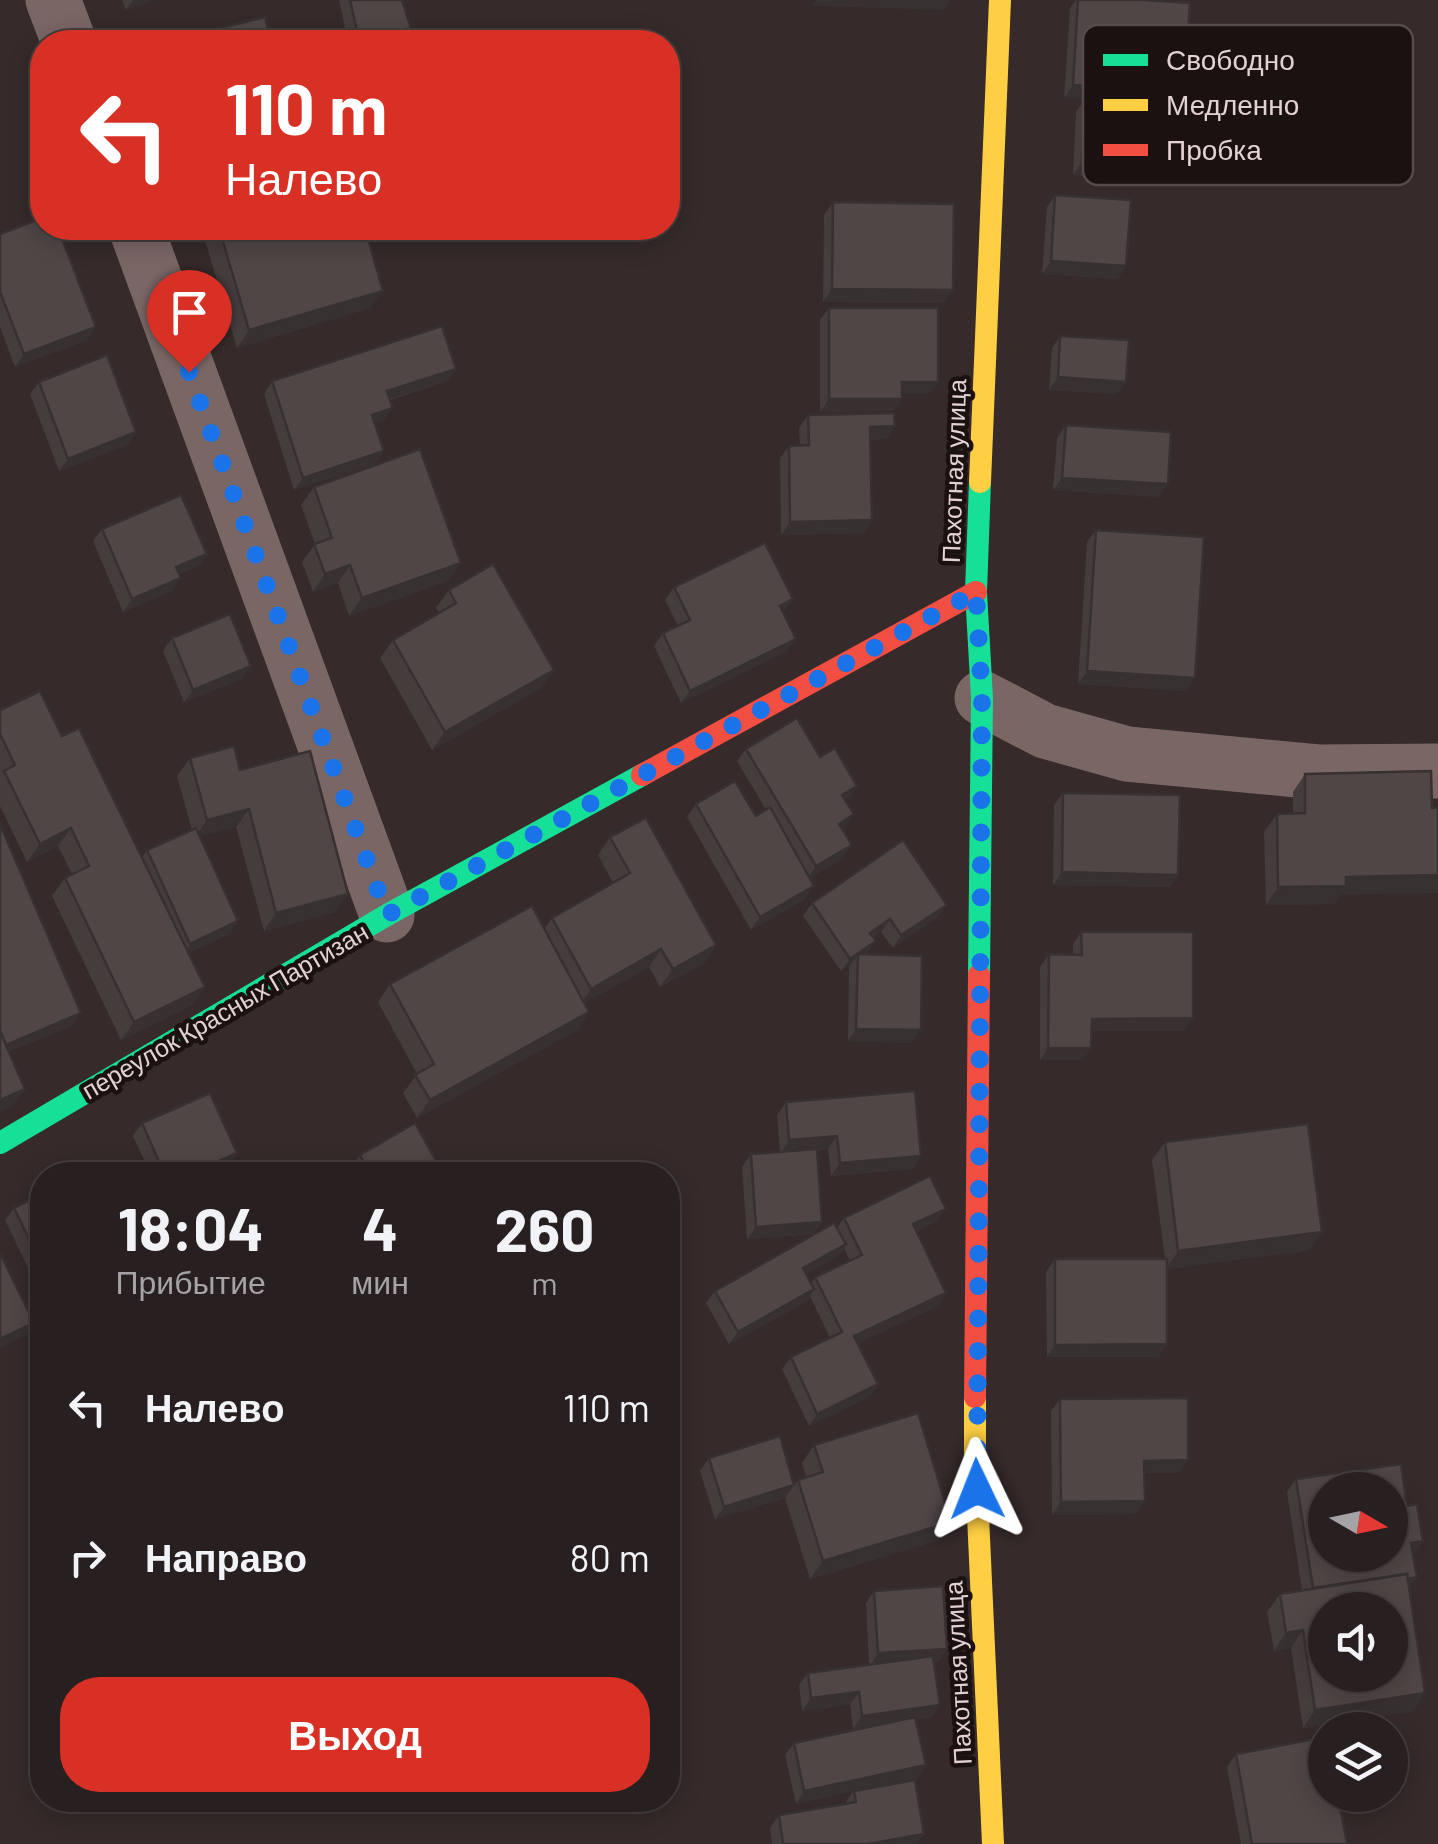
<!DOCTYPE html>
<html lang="ru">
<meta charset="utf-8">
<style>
body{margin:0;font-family:Barlow,sans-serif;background:#342d2d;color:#f1f3f6;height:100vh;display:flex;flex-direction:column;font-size:38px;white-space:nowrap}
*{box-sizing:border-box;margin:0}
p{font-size:32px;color:#a5a3a5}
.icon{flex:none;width:55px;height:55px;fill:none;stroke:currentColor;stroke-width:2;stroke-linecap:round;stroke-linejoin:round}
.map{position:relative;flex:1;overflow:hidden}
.sheet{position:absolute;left:30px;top:1162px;width:650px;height:650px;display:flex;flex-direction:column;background:#282020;border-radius:40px;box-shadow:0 5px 25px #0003,0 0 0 2px #443e3e}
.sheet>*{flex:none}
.guide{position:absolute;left:30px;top:30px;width:650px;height:210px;border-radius:40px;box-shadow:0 5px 25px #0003,0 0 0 2px #443e3e;background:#d93025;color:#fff;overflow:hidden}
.needle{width:65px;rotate:99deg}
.controls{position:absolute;left:1308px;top:1472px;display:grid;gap:20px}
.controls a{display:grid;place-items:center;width:100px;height:100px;border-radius:50%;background:#282020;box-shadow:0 5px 25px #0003,0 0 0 2px #443e3e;font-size:50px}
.pin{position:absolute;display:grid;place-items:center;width:85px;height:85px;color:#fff;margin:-102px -42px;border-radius:50% 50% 50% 0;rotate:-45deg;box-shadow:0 0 10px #0007}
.pin .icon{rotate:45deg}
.me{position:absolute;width:110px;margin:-55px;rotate:358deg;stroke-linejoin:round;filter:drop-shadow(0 0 8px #0008)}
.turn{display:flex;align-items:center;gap:35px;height:210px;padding:0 30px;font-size:45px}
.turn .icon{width:130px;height:130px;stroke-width:2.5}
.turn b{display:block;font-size:70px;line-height:85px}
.eta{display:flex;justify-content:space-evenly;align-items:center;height:170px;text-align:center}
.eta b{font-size:60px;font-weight:700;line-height:70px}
.button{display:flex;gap:20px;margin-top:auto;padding:20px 30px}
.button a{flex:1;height:115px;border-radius:40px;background:#d93025;color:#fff;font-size:40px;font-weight:700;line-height:115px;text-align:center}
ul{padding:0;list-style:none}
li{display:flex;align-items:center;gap:30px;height:150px;padding:0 30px}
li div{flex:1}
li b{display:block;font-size:38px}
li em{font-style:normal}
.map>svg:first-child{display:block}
</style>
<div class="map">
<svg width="1438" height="1844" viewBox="0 0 1438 1844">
<rect width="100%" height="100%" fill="#362a2a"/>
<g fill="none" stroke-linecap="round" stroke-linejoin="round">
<g stroke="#7b6666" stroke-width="55">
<path d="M53,0L69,42"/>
<path d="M136,228L387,915"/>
<path d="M982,698L1045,731L1127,754L1318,772L1438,771"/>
</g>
<g stroke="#16e098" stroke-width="22">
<path d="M979,975L982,698L976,592L980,482"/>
<path d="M0,1143L387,915L642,775"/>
</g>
<g stroke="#ffcf43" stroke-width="22">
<path d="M980,482L1000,0"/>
<path d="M975,1397V1450L993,1844"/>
</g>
<g stroke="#f24e42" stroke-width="22">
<path d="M642,775L976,592"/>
<path d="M975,1397L979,975"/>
</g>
</g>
<g fill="#453c3c" fill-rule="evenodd">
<path d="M122,0H154L126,10Z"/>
<path d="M339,0H402V41L395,42H348Z"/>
<path d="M1076,0H1145L1184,92L1176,105L1195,169L1186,181L1073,175L1076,112L1085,99L1064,98L1070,8Z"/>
<path d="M1055,195L1118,279L1042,274L1047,207Z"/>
<path d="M833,202L944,303L823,302L824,215Z"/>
<path d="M211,228H365L370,308L237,348L204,237Z"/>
<path d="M0,234L87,340L15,367L0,327Z"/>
<path d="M829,308L929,394H902V399L893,411L820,412V320Z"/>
<path d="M1060,336L1126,382L1117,394L1049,390L1052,348Z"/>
<path d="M456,369L447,381L390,400L384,420L375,423L384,451L375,464L294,490L264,394L272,381Z"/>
<path d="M39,382L136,432L127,445L59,471L30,394Z"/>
<path d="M808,415L895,426L886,439L870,440L872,520L863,533L781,535L780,458L789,446L800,445L799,428Z"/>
<path d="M1066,425L1159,497L1053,490L1057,438Z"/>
<path d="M314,487L461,563L448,581L349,616L338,583L313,592L302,562L315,544L301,505Z"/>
<path d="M102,529L207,554L198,566L179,574L172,591L123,612L93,541Z"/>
<path d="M1096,530L1195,678L1186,691L1078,684L1087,542Z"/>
<path d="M674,587L793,599L783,612L787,651L681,703L654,646L663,633L678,626L665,600Z"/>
<path d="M449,590L554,670L541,688L432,750L380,658L393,640L439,613L436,608Z"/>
<path d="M172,638L242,679L184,702L163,651Z"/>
<path d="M0,710L62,736L142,857L147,850L192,830L177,776L190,758L240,770L335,912L264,931L236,827L200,836L238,921L229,934L188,953L205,987L192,1005L121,1040L52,896L65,878L72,874L58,846L27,862L0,806Z"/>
<path d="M746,749L820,757L857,786L849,798L845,800V827L842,829L843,858L809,878L805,899L751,930L687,817L696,804L756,816L766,810L737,761Z"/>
<path d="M1305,774L1340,895L1334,904L1266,905L1264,832L1277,814L1293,813V792Z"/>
<path d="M1063,793L1178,875L1170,887L1053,885L1054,805Z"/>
<path d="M610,837L716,945L704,963L660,987L649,967L585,1003L589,1012L577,1030L417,1118L403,1093L417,1074L378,1002L390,984L544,929L552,918L613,883L598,855Z"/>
<path d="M812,903L938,917L893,948L881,932L873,937L866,954L912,1043L848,1041L849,967L851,964L841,971L803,916Z"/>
<path d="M1081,932L1184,1031H1092L1083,1060H1040V967L1049,954L1073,955V944Z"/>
<path d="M786,1102L921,1156L913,1169L831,1176L828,1149L817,1150L822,1222L813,1234L747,1239L742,1167L751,1154L780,1152L777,1115Z"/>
<path d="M142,1123L237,1153L228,1166L208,1175H151L133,1136Z"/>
<path d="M1165,1142L1322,1232L1310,1250L1167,1269V1344L1158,1357H1047L1046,1272L1055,1259H1165L1152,1160Z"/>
<path d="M360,1155L444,1175H355L351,1167Z"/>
<path d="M42,1194V1297L5,1220L14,1208Z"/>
<path d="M844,1218L937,1221L917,1231L946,1293L938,1306L858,1343L878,1384L869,1397L809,1426L782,1369L791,1357L830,1338L810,1296L806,1302L729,1344L706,1303L715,1291L837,1228ZM844,1248L850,1260L815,1277L811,1283L806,1274L837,1257Z"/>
<path d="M1060,1399L1179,1473H1144L1136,1514L1052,1515L1051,1411Z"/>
<path d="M814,1445L939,1540L810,1579L785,1498L715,1519L700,1471L709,1458L794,1485L798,1480L806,1477L802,1463Z"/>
<path d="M1296,1479L1415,1554H1413L1409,1588L1425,1693L1413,1711L1303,1728L1291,1648L1274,1651L1267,1612L1280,1594L1302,1590L1287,1492Z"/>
<path d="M874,1591L947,1649L938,1662H934L940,1705L931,1718L916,1720L926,1765L917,1778L868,1788L917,1844H772L770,1828L779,1815L845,1804L853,1791L796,1804L785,1755L794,1743L872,1726L853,1729L850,1704L802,1711L799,1685L808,1673L869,1664L866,1603Z"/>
<path d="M1236,1754L1347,1844H1241L1227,1767Z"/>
</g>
<g fill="#383131">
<path d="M133,0H154L126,10Z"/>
<path d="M816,0H951L944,10L812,6Z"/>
<path d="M411,28L402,41L395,42H358L359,40Z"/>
<path d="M1073,85L1184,92L1175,105L1064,98Z"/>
<path d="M1082,162L1195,169L1186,181L1073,175Z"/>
<path d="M1051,261L1126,266L1118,279L1042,274Z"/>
<path d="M832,289L953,290L944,303L823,302Z"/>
<path d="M383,291L370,308L237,348L249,330Z"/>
<path d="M96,327L87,340L15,367L24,354Z"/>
<path d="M456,369L447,381L378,403L387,391Z"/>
<path d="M1058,377L1126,382L1117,394L1049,390Z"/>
<path d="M902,382H938L929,394H893Z"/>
<path d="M829,399H902L893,411L820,412Z"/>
<path d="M393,408L384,420L364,427L372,415Z"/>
<path d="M895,426L886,439L861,440L870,427Z"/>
<path d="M136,432L127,445L59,471L68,459Z"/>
<path d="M384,451L375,464L294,490L303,478Z"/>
<path d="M1062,478L1168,484L1159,497L1053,490Z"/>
<path d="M872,520L863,533L781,535L790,522Z"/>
<path d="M207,554L198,566L167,579L176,567Z"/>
<path d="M461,563L448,581L349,616L362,598Z"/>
<path d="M350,565L338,583L313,592L325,574Z"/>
<path d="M181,578L172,591L123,612L132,599Z"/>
<path d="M793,599L784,612L771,618L780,606Z"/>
<path d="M796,639L787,651L681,703L690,691Z"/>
<path d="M251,666L242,679L184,702L193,690Z"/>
<path d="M554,670L541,688L432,750L445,732Z"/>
<path d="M1087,671L1195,678L1186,691L1078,684Z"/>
<path d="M857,786L849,798L833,808L842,795Z"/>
<path d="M249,809L236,827L194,838L207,820Z"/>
<path d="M854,814L845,827L830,836L839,824Z"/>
<path d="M71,828L58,846L27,862L40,844Z"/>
<path d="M852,845L843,858L807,879L816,866Z"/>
<path d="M1062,872L1178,875L1170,887L1053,885Z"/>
<path d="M1438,875V893L1340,895L1334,904L1266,905L1278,887L1346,877Z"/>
<path d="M814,886L805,899L751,930L760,917Z"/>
<path d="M348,894L335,912L264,931L276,913Z"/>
<path d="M947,905L938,917L893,948L901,935Z"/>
<path d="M890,919L881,932L861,946L870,933Z"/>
<path d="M238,921L229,934L181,956L190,944Z"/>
<path d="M876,941L867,953L858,960V954L851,964L841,971L850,959Z"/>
<path d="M716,945L704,963L660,987L673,969Z"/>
<path d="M661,949L649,967L578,1007L591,989Z"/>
<path d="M205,987L192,1005L121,1040L134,1022Z"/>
<path d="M589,1012L577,1030L417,1118L430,1100Z"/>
<path d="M81,1013L72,1026L0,1056L5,1045Z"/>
<path d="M1193,1018L1184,1031H1083L1092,1019Z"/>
<path d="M856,1029L921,1030L912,1043L848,1041Z"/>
<path d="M1048,1048H1091L1083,1060H1040Z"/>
<path d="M25,1089L12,1107L0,1112V1100Z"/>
<path d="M837,1136L828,1149L781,1153L789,1140Z"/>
<path d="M237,1153L228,1166L208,1175H188Z"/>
<path d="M921,1156L913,1169L831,1176L840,1163Z"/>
<path d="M946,1209L937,1221L905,1237L913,1224Z"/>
<path d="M822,1222L813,1234L747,1239L756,1227Z"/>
<path d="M1322,1232L1310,1250L1166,1269L1178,1251Z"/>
<path d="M846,1244L837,1257L794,1281L803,1268Z"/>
<path d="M814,1289L806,1302L729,1344L738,1332Z"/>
<path d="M946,1293L938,1306L846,1349L854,1336Z"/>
<path d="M34,1323L26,1335L0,1348V1339Z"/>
<path d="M1167,1344L1158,1357H1047L1055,1345Z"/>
<path d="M878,1384L869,1397L809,1426L817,1414Z"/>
<path d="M1188,1460L1179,1473H1135L1144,1461Z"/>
<path d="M794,1485L785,1498L715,1519L724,1507Z"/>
<path d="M1145,1501L1136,1514L1052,1515L1061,1502Z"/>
<path d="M951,1522L939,1540L810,1579L823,1561Z"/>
<path d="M1423,1541L1415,1554L1402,1556L1411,1543Z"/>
<path d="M1417,1577L1408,1590L1314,1593Z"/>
<path d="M1303,1630L1291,1648L1274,1651L1286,1633Z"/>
<path d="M947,1649L938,1662L870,1666L878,1653Z"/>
<path d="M859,1692L850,1704L802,1711L811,1698Z"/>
<path d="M1425,1693L1413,1711L1303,1728L1315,1710Z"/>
<path d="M940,1705L931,1718L853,1729L862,1716Z"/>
<path d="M926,1765L917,1778L796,1804L804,1791Z"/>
<path d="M924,1834L917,1844H867Z"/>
</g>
<g fill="#504646" stroke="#383131" stroke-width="2.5" fill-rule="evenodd">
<path d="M350,0H402L411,28L359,40Z"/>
<path d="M1078,0H1145L1190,3L1184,92L1073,85Z"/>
<path d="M265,17L271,42H180L179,39Z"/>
<path d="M1085,99L1199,106L1195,169L1082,162Z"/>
<path d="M1055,195L1131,200L1126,266L1051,261Z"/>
<path d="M833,202L954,204L953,290L832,289Z"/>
<path d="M42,218V228H58L96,327L24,354L0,292V234Z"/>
<path d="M219,228H365L383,291L249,330Z"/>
<path d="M829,308H938V382H902V399H829Z"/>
<path d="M442,326L456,369L387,391L393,408L372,415L384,451L303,478L272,381Z"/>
<path d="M1060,336L1129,340L1126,382L1058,377Z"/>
<path d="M107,355L136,432L68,459L39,382Z"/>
<path d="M894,413L895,426L870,427L872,520L790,522L789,446L809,445L808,415Z"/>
<path d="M1066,425L1171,432L1168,484L1062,478Z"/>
<path d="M420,449L461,563L362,598L350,565L325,574L314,544L332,538L314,487Z"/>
<path d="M181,495L207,554L176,567L181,578L132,599L102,529Z"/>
<path d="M1096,530L1204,537L1195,678L1087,671Z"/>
<path d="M765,543L793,599L780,606L796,639L690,691L663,633L690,620L674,587Z"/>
<path d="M493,564L554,670L445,732L393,640L456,603L449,590Z"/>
<path d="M230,614L251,666L193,690L172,638Z"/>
<path d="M40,691L62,736L79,728L205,987L134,1022L65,878L89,866L71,828L40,844L4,771L15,765L0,734V710Z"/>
<path d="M797,718L820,757L835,748L857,786L842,795L854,814L839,824L852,845L816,866L746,749Z"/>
<path d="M234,746L240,770L310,751L348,894L276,913L249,809L207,820L190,758Z"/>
<path d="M1431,771L1432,808L1438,807V875L1346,877V886L1278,887L1277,814L1305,813V774Z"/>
<path d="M735,781L756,816L770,807L814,886L760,917L696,804Z"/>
<path d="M1063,793L1180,795L1178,875L1062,872Z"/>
<path d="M646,818L716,945L673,969L661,949L591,989L552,918L630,873L610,837Z"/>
<path d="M0,824L81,1013L6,1045L0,1031Z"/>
<path d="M196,828L238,921L190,944L147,850Z"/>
<path d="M903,840L947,905L901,935L890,919L870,933L876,941L850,959L812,903Z"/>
<path d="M532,906L589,1012L430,1100L415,1075L434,1064L390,984Z"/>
<path d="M1081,932H1193V1018L1092,1019L1091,1048H1048L1049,954L1082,955Z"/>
<path d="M858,954L922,956L921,1030L856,1029Z"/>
<path d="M0,1031L25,1089L0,1100Z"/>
<path d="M915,1091L921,1156L840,1163L837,1136L789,1140L786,1102Z"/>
<path d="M210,1093L237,1153L188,1175H165L142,1123Z"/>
<path d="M415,1123L444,1175H361L368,1171L360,1155Z"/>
<path d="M1308,1124L1322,1232L1178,1251L1165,1142Z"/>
<path d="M817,1149L822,1222L756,1227L751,1154Z"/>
<path d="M930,1176L946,1209L913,1224L946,1293L854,1336L878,1384L817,1414L791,1357L842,1332L815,1277L862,1255L844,1218Z"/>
<path d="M42,1194V1266L14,1208Z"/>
<path d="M834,1223L846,1244L803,1268L814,1289L738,1332L715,1291Z"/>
<path d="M0,1253L34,1323L0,1339Z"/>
<path d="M1055,1259H1167V1344L1055,1345Z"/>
<path d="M1188,1398V1460L1144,1461L1145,1501L1061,1502L1060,1399Z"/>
<path d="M918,1413L951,1522L823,1561L798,1480L823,1472L814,1445Z"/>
<path d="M780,1436L794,1485L724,1507L709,1458Z"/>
<path d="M1401,1464L1407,1506L1417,1504L1423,1541L1411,1543L1417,1577L1407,1579V1574L1313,1588L1296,1479ZM1325,1490H1390V1555H1325Z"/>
<path d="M1407,1574L1425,1693L1315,1710L1303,1630L1286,1633L1280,1594ZM1325,1610H1390V1675H1325Z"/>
<path d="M943,1586L947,1649L878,1653L874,1591Z"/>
<path d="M933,1656L940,1705L862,1716L859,1692L811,1698L808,1673Z"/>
<path d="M915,1717L926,1765L804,1791L794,1743Z"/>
<path d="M1325,1737V1795H1338L1347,1844H1252L1236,1754Z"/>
<path d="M915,1780L924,1834L868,1844H783L779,1815L856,1802L854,1791Z"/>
</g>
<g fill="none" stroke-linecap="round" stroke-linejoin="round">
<path stroke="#1a73e8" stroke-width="18" stroke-dasharray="0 32.4" d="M189,372L387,915L976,592L982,698L977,1489"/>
</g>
<g text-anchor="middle" stroke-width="9" stroke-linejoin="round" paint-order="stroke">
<g font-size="25" fill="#e2d3d2" stroke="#1b1111">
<text transform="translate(954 471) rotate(-88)" y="9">Пахотная улица</text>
<text transform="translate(225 1011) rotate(-30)" y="9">переулок Красных Партизан</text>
<text transform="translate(958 1673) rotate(-93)" y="9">Пахотная улица</text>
</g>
</g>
<rect x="1083" y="25" width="330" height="160" rx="15" fill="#1b1111" stroke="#574b4b" stroke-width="2.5"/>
<rect x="1103" y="54" width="45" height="12" fill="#16e098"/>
<rect x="1103" y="99" width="45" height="12" fill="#ffcf43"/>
<rect x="1103" y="144" width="45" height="12" fill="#f24e42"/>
<g font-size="28" fill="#e2d3d2">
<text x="1166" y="70">Свободно</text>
<text x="1166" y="115">Медленно</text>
<text x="1166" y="160">Пробка</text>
</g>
</svg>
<div class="controls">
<a><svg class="needle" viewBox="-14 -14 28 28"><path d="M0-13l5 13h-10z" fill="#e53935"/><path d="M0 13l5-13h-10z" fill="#a5a3a5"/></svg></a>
<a><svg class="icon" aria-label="sound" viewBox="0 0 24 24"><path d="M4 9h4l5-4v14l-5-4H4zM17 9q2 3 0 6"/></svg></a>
<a><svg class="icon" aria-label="layers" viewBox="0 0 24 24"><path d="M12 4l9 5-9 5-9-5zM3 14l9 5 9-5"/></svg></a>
</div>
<div class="pin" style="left:189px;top:372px;background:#d93025"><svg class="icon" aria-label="arrive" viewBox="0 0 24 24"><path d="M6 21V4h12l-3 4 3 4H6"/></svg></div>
<svg class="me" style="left:977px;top:1489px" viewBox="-20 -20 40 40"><path d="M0-17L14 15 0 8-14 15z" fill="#1a73e8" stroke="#fff" stroke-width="4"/></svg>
<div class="guide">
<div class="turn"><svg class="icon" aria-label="left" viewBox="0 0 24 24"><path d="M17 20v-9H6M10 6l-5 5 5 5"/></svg><div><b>110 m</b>Налево</div></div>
</div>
<section class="sheet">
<div class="eta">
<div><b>18:04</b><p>Прибытие</p></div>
<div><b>4</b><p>мин</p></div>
<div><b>260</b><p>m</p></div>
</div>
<ul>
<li><svg class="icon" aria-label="left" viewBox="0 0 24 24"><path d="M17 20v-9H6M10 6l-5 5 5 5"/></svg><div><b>Налево</b></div><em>110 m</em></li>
<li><svg class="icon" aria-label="right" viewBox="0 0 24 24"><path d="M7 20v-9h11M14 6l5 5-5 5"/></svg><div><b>Направо</b></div><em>80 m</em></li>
</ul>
<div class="button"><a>Выход</a></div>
</section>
</div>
